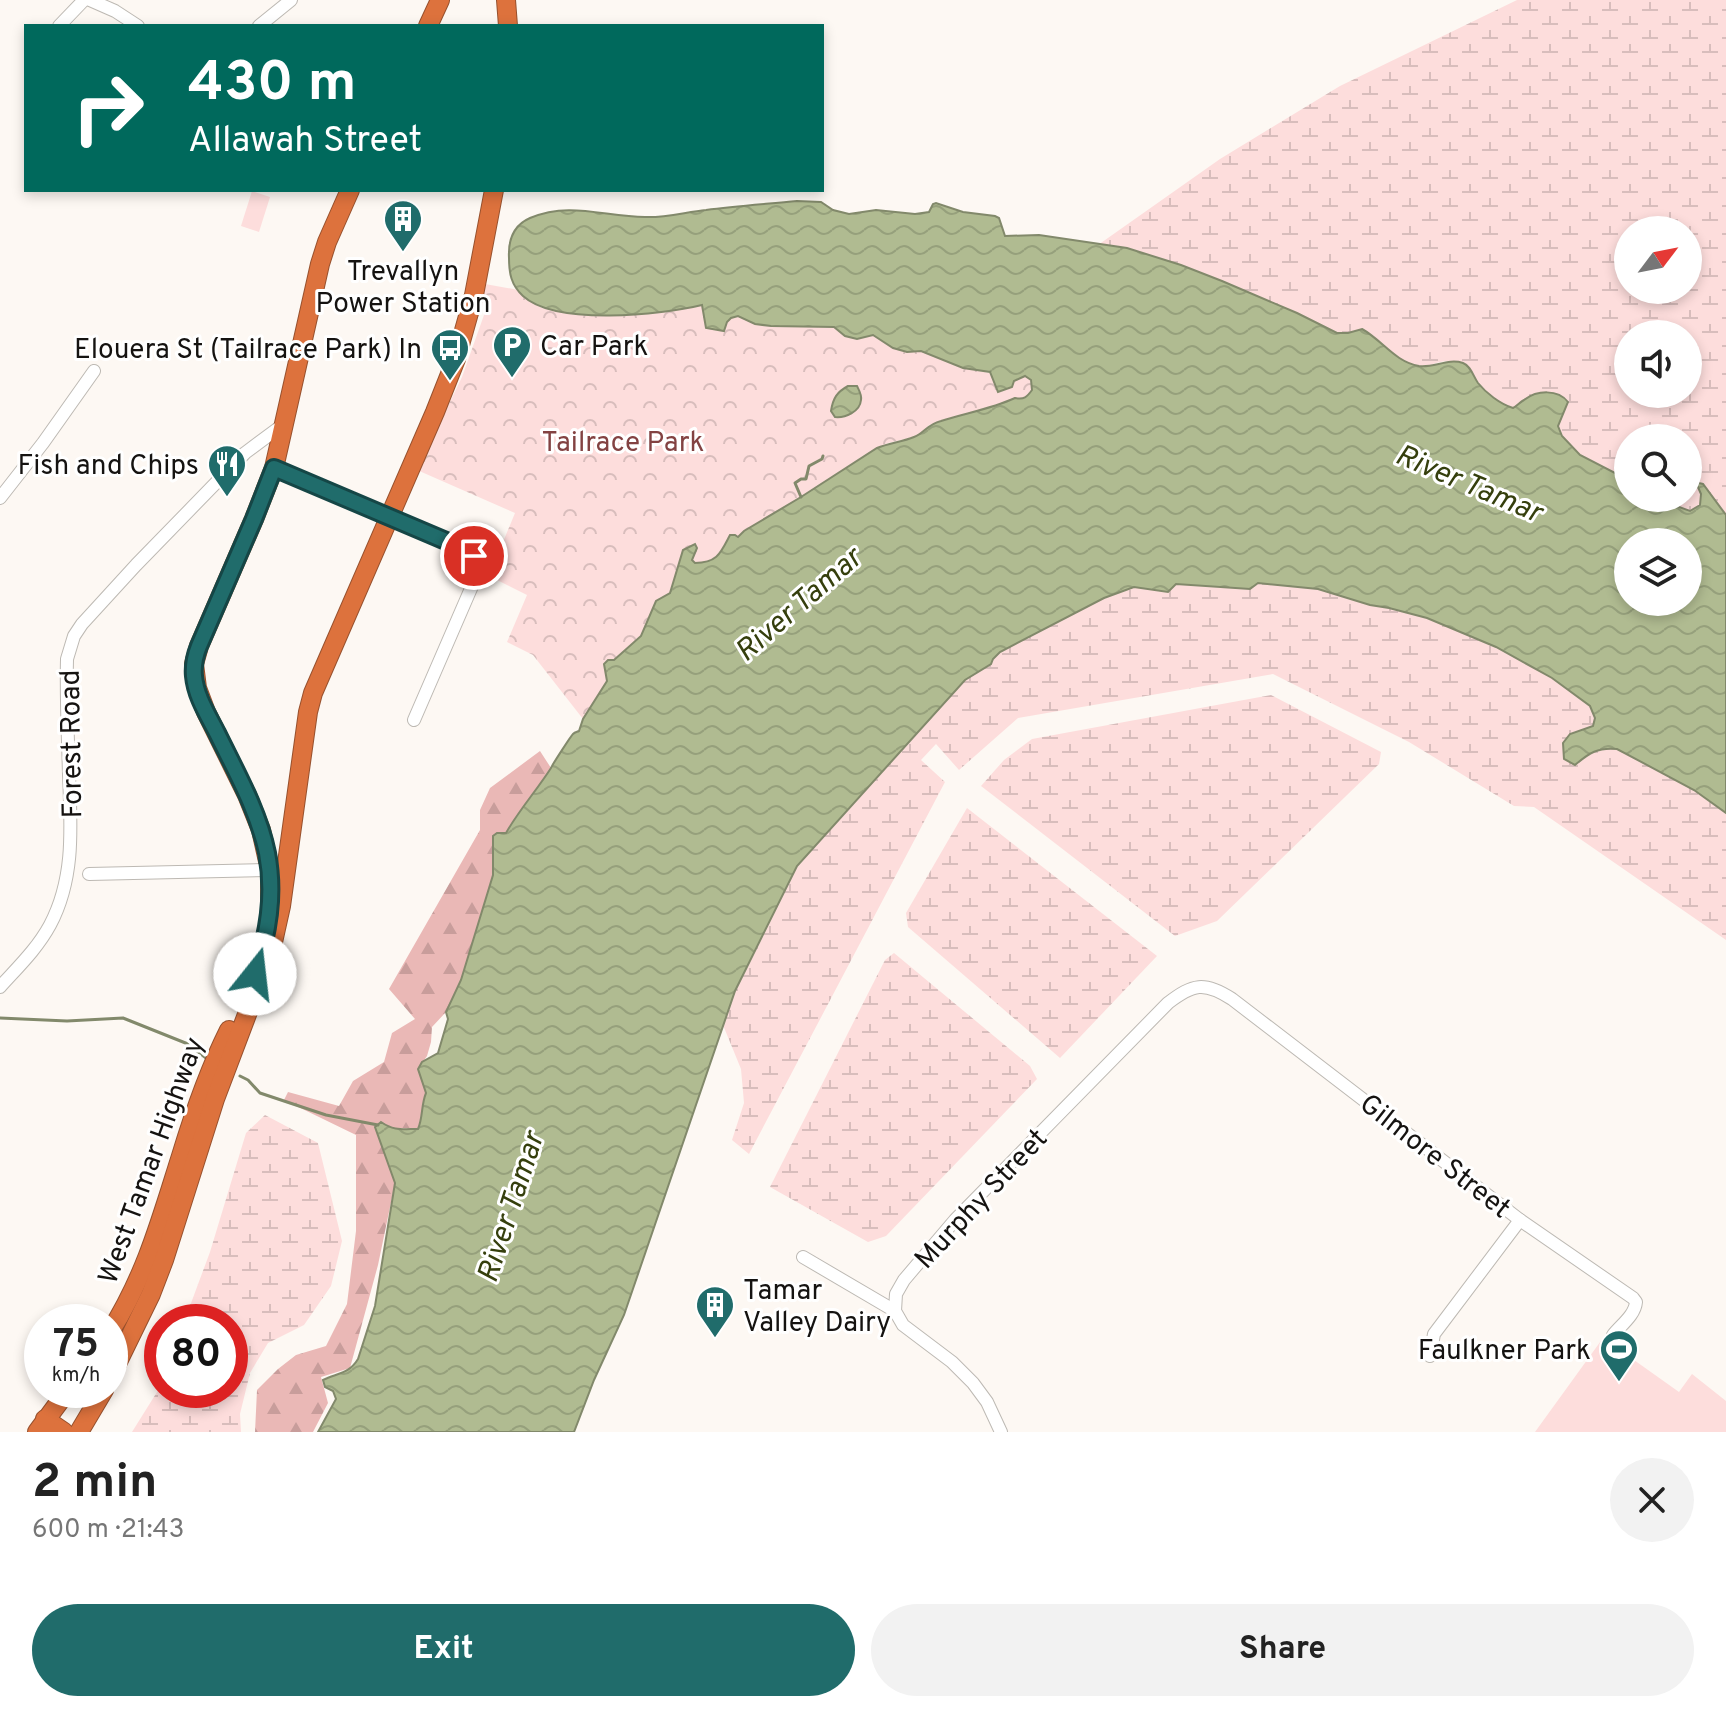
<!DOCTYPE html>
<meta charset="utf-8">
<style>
body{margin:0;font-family:Overpass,sans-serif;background:#f2f2f2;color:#222;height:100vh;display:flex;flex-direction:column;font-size:30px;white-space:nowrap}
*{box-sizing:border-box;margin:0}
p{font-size:26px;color:#767676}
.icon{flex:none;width:44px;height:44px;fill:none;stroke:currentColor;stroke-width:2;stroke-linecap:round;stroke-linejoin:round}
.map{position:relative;height:1432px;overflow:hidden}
.details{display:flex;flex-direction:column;background:#fff;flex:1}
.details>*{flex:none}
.hud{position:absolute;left:24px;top:24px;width:800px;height:168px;border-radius:0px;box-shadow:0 4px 12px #0003;background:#00695c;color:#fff;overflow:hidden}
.needle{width:52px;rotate:58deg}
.tools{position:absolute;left:1614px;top:216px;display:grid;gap:16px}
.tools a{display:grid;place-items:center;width:88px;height:88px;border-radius:50%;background:#fff;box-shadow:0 4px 12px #0003;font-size:40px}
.speed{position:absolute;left:24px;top:1304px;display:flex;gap:16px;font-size:40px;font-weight:700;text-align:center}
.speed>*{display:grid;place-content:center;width:104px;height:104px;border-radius:50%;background:#fff;box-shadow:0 4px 12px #0003;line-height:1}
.speed small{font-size:20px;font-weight:400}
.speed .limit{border:12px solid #d22;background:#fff;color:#111}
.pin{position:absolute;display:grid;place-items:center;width:68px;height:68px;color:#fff;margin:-34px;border:4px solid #fff;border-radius:50%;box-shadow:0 2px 8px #0007}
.me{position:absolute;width:88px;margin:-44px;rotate:16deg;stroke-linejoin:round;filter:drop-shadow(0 0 6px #0008)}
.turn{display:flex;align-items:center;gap:28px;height:168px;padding:0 32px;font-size:36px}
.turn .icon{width:104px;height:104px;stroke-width:2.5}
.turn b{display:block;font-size:56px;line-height:68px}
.round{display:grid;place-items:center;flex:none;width:84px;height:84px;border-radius:42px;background:#f2f2f2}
.summary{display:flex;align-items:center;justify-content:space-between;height:136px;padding:0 32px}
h1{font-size:48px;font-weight:700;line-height:60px}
.action{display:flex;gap:16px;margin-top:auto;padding:16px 32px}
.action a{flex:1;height:92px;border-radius:48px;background:#206c6b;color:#fff;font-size:32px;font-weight:700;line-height:92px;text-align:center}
.action a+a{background:#f2f2f2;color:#222}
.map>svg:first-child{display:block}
</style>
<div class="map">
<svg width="1726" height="1432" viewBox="0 0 1726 1432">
<defs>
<pattern id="forest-firs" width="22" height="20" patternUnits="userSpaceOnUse" patternTransform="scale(2)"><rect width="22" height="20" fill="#eab8b6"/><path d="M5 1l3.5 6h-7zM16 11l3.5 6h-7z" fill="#c89d9b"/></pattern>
<pattern id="wetland-marsh" width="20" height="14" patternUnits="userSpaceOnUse" patternTransform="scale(2)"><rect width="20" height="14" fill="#fddddc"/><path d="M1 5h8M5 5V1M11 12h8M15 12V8" fill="none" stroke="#d8bdbc"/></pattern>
<pattern id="park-crowns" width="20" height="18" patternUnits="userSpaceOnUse" patternTransform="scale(2)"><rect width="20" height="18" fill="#fddddc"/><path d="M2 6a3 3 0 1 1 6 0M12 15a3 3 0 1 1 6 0" fill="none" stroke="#d8bdbc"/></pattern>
<pattern id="water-waves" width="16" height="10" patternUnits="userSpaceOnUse" patternTransform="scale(2)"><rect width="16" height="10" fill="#b0bb91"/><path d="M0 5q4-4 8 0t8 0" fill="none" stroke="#96a07c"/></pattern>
</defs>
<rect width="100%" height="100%" fill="#fdf8f3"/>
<path fill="url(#forest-firs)" d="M540,751L551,768C537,790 519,810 506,833L501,834L494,858L493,875L461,980L446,1012L432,1027L431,1042L427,1056L418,1069L426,1093C421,1105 423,1117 418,1129L375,1127L395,1183L378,1265L350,1368L321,1377L328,1403L313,1432H255L257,1390L278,1369L296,1355L326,1346L347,1304L356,1231V1135L284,1100L288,1092L339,1106L353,1081L384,1062L392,1033L415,1019L389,989L480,830V810L490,788Z"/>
<g fill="url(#wetland-marsh)" fill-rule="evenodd">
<path d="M1517,0H1726V515L1703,485H1697L1701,494L1700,506L1689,511L1655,498H1688V438H1628V485C1607,475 1564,448 1558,426L1566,408L1524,399L1517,406L1513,408C1492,401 1479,385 1468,367C1463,365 1455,361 1449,361C1434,361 1428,370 1410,364C1391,357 1379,339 1362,329C1355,331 1345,335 1337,333C1322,328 1307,317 1292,311C1229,285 1167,252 1098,245L1220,159L1340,86ZM1628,230H1688V290H1628ZM1628,334H1688V394H1628Z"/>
<path d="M1257,583L1318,589L1370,605L1389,608L1427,618L1496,647L1552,678L1591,706L1595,718L1593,726L1563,743L1564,759L1575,765C1589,753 1598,747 1617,749L1694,790L1726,813V940L1534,807L1514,806L1409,742L1273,674L1018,718L959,770L936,744L921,760L945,782L749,1154L732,1140L744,1103L741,1069L723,1025L735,991L797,866L965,680L991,664L993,659L1000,652L1104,598L1134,587L1167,592L1176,584L1249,589Z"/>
<path d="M1271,695L1381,752L1379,764L1217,921L1175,936L981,786L1004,760L1032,739Z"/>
<path d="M967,808L1157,956L1060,1058L908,927L906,913Z"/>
<path d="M894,953L1030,1066L1037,1079L886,1236L868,1242L770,1187L885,960Z"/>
<path d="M265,1115L318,1143L342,1241L331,1286L304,1325L268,1343L250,1373L240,1414L241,1432H132L162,1384V1390H230V1322H184L210,1252L246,1133Z"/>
</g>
<path fill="url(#park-crowns)" d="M485,284L519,290L524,297L542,308L593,316L657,313L702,305L706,328L723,331L727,322L731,317L738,316L755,324L834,327L845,336L863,338L873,335L893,348L907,352L920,351L963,368L990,373L993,378L1014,381L1025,376L1030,377L1032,390C1026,397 1024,400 1015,398L972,414L929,425L919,436L888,443L863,456L801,497L744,531L738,537L728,538C723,553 712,563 695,563L692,559L697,548L695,545L683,550L670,593L659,598L641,636L614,660L607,681L583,719L533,655L507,642L527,595L489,576L515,513L417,470L462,377L484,315L482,300Z"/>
<g fill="#fddddc">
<path d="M252,191L270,197L259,232L241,226Z"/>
<path d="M1603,1338L1679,1392L1692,1374L1726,1401V1432H1535Z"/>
</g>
<g fill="url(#water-waves)" stroke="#82896b" stroke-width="2" fill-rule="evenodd">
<path d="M797,201L821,202L833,210L849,214L876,210L915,214L929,212L933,204L936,203L963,212L995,216L999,218L1005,236L1039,235L1127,248L1181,265L1222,281L1297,313L1337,333H1348L1362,329C1382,340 1395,362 1419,366C1434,368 1448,358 1463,363C1471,366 1473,376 1478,383C1486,393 1500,404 1513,408C1517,406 1520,402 1524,400C1537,390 1558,389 1568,402L1558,426L1562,436L1580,455L1619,475L1623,483L1628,485V498H1655L1690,511L1700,505L1701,494L1697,485L1699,483L1703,484L1726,515V813L1694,790L1617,749C1598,747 1589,753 1575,765L1564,759L1563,743L1570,734L1593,726L1595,718L1590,706L1552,678L1496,647L1427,618L1389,608L1370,605L1318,589L1258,583L1250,589L1176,584L1168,592L1134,587L1104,598L1000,652L993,659L991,664L965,680L797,866L735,991L624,1315L594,1380L574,1432H318L336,1399L333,1391L325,1387L323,1380C337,1373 349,1374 358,1359L375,1306L395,1183L375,1127L381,1122C394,1131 402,1129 418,1129C423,1118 421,1105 426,1093L418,1069L422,1062L438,1053L448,1019L446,1012L461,980L493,875V836L497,833H506C519,810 537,790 551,768C552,765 571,736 573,734C575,732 577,732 579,731L583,719L607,681L604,664L608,660H614L641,636L656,601L670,593L683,550L695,544L697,548L692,560L695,563C718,563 721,552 730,535H735L738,537L744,531L801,497L877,448C889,443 902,442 914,437C925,433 926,425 941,421C966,413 991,409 1015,398C1024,400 1027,397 1032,390L1031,380L1025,376L1014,381L1012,387L998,392L990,372L963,368L921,351L907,352L893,348L873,335L857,339L845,336L834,327L771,326L755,324L738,316L731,318L727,322L724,331L706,328L702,305C661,315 556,326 523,296C511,285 509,273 509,258C508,240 514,225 530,218C570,201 605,217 645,217C665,218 686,212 706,210C736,206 767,204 797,201ZM1628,542H1688V602H1628Z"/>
<path d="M848,386H857C859,390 862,395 861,400C860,412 845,418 835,417L831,411C833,398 837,392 848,386Z"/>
</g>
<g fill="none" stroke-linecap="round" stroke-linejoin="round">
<g stroke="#82896b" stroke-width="3">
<path d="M801,497L795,483L801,479H806L809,466L822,459L823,456"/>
<path d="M0,1018L67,1021L123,1018L188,1044L206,1058"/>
<path d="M240,1076L248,1080L260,1093L326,1115L378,1125"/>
</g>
<g stroke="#bdb9b3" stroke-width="14">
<g id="minor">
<path d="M90,0L115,11L138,26"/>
<path d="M59,26L84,0"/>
<path d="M259,26L291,0"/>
<path d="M274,468L470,552L478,561L479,570L414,720"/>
<path d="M0,498L43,443L94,371"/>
<path d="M89,874L270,870"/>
<path d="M0,987C18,967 37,949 50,925C75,878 71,827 69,775C68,737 66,698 67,659L74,636L82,624L136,565L245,453L284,424"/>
<path d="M803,1257L895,1311"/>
<path d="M1430,1356L1434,1334L1520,1220"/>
<path d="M1001,1432L987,1402L973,1383L952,1362L903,1325L895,1311L896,1294L904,1280L955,1220L1168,1003C1193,984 1204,981 1232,999L1520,1220L1633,1298L1636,1302C1635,1315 1621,1325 1613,1335"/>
</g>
</g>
<g stroke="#97512e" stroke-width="20">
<g id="highway">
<path d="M506,0L508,26"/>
<path d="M428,26L440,0"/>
<path d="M270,912V870L261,830L247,795L206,712L197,688L194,664L199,646L254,519L274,468L320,264L327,242L350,190"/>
<path d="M110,1332C146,1275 161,1219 181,1156C194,1113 209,1070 229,1030"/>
<path d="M110,1378L151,1294L164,1260L215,1099L271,951L281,906L308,712L313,693L435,412L456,359L474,295L494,190"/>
<path d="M45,1419L64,1432"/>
<path d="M37,1432L68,1390"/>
<path d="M79,1432L104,1390"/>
</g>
</g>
<use href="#minor" stroke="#fff" stroke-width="12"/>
<use href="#highway" stroke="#dd723d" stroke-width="18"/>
</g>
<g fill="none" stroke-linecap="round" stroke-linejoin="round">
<g stroke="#154646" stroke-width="20">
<path id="route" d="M255,974C268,934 275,895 267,853C258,810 236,772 217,733C208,715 196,697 194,676C193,666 195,656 199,646L254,519L274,468L446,541L470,552L474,556"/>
</g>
<use href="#route" stroke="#206c6b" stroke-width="14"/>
</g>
<defs>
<g id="building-pin" transform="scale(2)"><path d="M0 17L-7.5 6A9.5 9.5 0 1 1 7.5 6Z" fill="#206c6b" stroke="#fff"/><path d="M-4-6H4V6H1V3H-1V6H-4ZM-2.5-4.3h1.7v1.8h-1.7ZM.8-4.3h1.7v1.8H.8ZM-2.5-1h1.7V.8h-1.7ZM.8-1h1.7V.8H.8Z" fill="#fff"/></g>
<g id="parking-pin" transform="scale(2)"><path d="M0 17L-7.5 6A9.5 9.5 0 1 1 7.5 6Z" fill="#206c6b" stroke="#fff"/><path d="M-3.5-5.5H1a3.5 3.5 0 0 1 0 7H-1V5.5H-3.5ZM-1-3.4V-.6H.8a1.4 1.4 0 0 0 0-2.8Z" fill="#fff"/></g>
<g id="bus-pin" transform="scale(2)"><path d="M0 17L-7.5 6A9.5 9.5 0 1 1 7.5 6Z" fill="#206c6b" stroke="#fff"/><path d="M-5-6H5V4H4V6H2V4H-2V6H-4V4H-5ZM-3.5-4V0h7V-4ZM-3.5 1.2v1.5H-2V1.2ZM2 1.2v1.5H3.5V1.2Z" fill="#fff"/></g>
<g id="restaurant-pin" transform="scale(2)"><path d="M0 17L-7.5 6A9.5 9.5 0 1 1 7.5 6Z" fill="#206c6b" stroke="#fff"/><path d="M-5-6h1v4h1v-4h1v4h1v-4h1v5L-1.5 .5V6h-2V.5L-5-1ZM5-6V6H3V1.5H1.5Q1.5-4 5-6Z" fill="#fff"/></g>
<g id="stadium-pin" transform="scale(2)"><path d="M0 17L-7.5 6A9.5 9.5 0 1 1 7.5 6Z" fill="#206c6b" stroke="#fff"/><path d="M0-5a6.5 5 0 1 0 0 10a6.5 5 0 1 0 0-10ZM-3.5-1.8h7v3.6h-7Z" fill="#fff"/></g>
</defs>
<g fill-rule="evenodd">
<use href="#building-pin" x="403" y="219"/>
<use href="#parking-pin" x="512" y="345"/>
<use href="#bus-pin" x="450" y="348"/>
<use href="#restaurant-pin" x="227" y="464"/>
<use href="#building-pin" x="715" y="1305"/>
<use href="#stadium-pin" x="1619" y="1349"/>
</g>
<g text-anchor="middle" stroke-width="6" stroke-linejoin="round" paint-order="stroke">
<g font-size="28" fill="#151311" stroke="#fff" text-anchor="end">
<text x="403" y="280" text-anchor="middle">Trevallyn<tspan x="403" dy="32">Power Station</tspan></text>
<text x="540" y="355" text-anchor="start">Car Park</text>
<text x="422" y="358">Elouera St (Tailrace Park) In</text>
<text x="199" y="474">Fish and Chips</text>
<text x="743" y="1299" text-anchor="start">Tamar<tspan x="743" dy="32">Valley Dairy</tspan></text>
<text x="1591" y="1359">Faulkner Park</text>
</g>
<g font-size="28" fill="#834242" stroke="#fff">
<text x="623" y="451">Tailrace Park</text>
</g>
<g font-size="28" fill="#151311" stroke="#fff">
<text transform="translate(70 744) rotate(-91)" y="10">Forest Road</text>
<text transform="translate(1436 1155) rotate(38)" y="10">Gilmore Street</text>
<text transform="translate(150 1160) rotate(-70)" y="10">West Tamar Highway</text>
<text transform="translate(980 1198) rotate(-47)" y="10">Murphy Street</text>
</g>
<g font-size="30" font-style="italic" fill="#353f0d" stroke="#fff">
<text transform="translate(1469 483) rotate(23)" y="10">River Tamar</text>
<text transform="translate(798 604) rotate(-41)" y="10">River Tamar</text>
<text transform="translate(510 1207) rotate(-72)" y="10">River Tamar</text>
</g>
</g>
</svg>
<div class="tools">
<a><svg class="needle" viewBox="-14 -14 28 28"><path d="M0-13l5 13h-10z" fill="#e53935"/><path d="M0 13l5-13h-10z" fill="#767676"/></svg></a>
<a><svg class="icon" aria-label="sound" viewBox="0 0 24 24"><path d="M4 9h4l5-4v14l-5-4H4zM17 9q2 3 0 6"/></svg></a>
<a><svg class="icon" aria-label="search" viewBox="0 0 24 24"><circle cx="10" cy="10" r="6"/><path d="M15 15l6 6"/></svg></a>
<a><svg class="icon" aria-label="layers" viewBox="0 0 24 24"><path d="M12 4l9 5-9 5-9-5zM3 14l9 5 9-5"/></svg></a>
</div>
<div class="speed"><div>75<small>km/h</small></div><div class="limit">80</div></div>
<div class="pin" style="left:474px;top:556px;background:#d93025"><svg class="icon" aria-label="arrive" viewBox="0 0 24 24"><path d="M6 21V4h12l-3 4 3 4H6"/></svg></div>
<svg class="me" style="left:255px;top:974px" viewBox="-20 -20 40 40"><circle r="19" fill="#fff"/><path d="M0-13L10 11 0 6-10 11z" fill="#206c6b"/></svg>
<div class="hud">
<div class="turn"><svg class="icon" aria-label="right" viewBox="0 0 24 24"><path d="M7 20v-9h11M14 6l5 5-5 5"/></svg><div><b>430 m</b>Allawah Street</div></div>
</div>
</div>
<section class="details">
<div class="summary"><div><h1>2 min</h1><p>600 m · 21:43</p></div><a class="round"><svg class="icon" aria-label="close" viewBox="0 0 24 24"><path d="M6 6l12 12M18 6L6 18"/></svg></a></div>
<div class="action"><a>Exit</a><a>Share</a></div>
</section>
